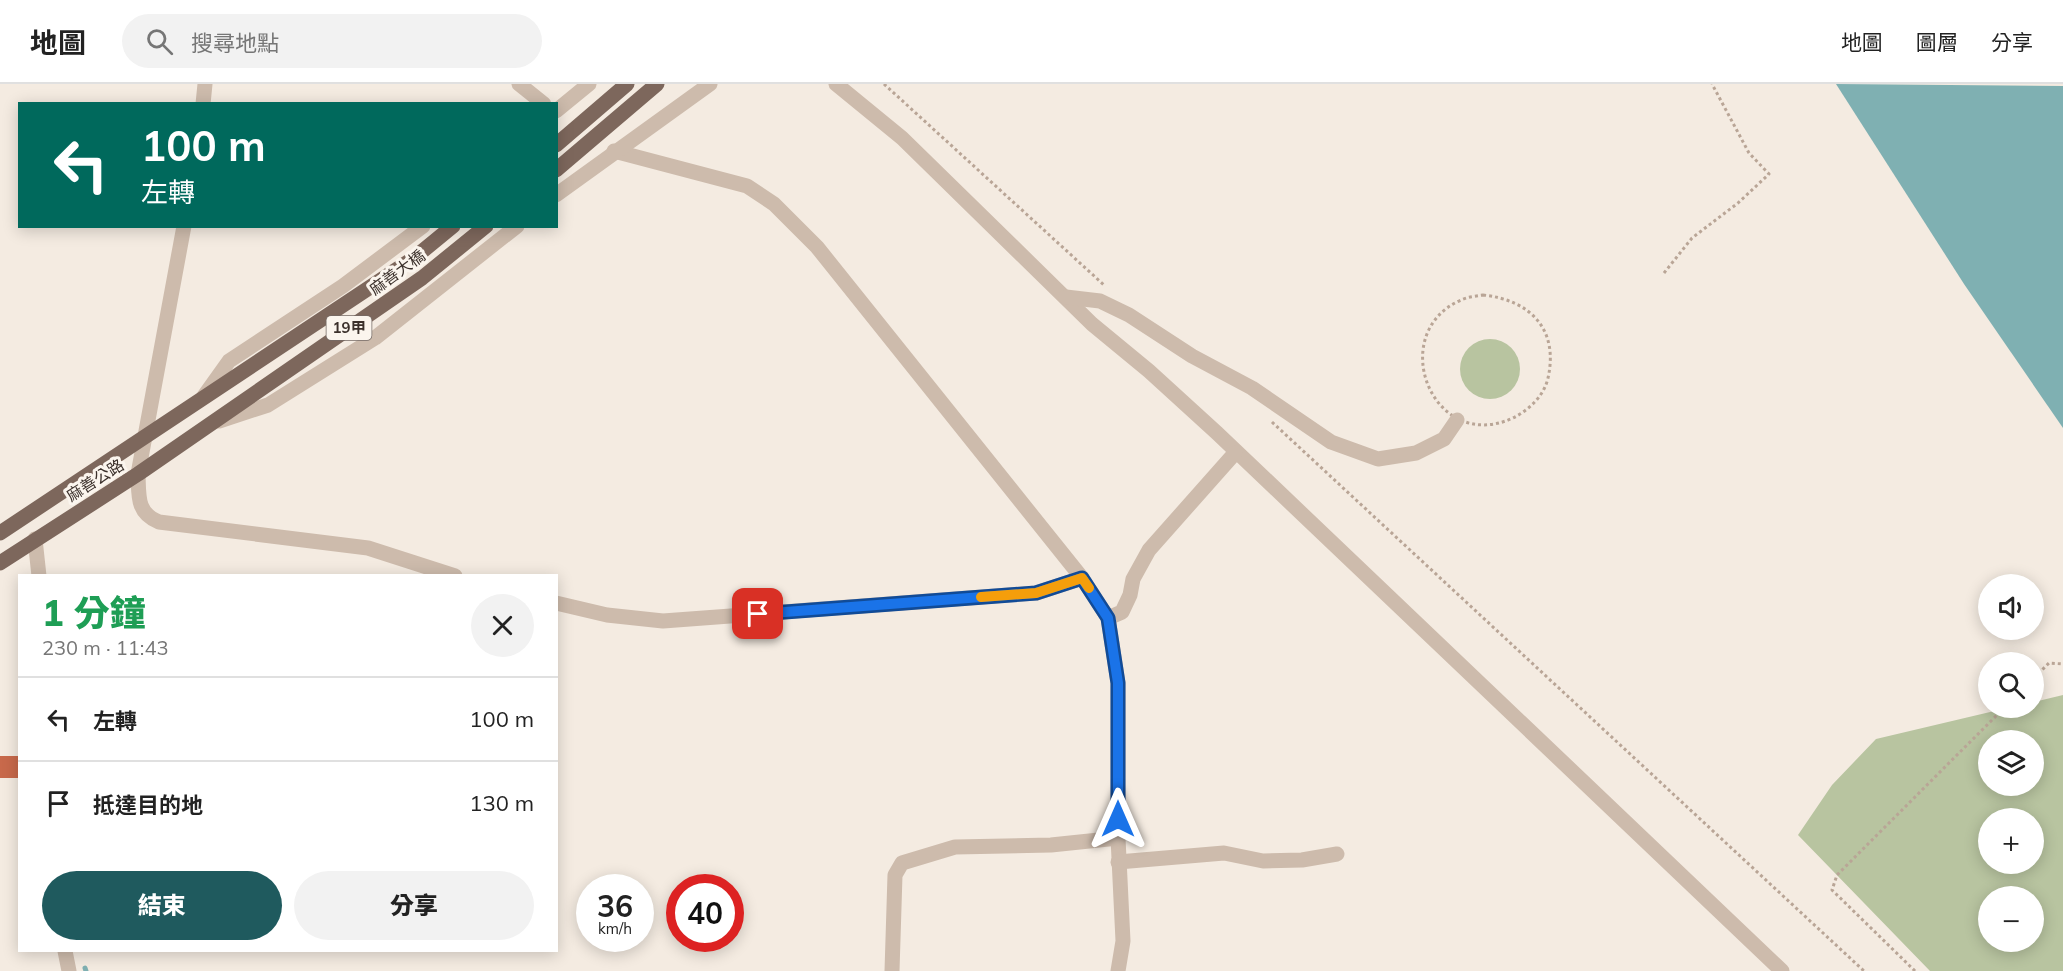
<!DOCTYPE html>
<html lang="zh-TW">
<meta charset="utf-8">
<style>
body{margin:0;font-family:Mulish,"Noto Sans TC",sans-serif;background:#f2f2f2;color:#222;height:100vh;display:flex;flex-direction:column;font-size:22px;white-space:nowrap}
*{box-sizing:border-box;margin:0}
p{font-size:20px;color:#767676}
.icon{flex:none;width:33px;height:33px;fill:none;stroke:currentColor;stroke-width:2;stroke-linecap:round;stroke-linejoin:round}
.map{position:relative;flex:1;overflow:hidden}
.drawer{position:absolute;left:18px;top:490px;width:540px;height:378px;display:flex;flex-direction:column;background:#fff;border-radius:0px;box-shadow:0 3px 15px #0003}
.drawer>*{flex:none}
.top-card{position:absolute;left:18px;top:18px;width:540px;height:126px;border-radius:0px;box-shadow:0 3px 15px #0003;background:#00695c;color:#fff;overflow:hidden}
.fabs{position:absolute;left:1978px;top:490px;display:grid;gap:12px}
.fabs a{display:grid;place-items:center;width:66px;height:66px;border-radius:50%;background:#fff;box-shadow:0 3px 15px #0003;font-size:30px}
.speed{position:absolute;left:576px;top:790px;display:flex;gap:12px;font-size:30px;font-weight:700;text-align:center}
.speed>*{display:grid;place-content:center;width:78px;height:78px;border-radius:50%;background:#fff;box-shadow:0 3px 15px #0003;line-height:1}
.speed small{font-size:15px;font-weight:400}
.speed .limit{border:9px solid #d22;background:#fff;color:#111}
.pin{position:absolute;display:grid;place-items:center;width:51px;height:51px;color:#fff;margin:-26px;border-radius:12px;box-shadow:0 3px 9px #0006}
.me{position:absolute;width:66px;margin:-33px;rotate:0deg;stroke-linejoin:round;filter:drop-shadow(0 0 4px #0008)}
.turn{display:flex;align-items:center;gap:21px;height:126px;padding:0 24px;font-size:27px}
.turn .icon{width:78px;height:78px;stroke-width:2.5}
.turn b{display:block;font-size:42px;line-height:51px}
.round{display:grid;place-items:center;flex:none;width:63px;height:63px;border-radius:32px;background:#f2f2f2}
.overview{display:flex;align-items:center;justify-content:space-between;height:102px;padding:0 24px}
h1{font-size:36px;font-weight:800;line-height:45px;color:#1e9e55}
.cta{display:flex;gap:12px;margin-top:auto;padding:12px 24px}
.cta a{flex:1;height:69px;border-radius:36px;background:#1f5a5e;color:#fff;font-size:24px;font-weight:800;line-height:69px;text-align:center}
.cta a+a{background:#f2f2f2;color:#222}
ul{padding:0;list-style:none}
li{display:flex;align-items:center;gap:18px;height:84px;padding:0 24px;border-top:2px solid #e0e0e0}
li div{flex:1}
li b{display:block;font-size:22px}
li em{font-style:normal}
header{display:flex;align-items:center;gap:36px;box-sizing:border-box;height:84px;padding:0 30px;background:#fff;border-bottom:2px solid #e0e0e0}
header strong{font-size:28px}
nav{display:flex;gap:33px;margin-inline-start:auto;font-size:21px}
.search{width:420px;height:54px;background:#f2f2f2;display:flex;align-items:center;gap:15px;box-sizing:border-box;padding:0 21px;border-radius:33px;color:#767676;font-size:22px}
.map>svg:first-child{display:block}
</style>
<header>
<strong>地圖</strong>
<div class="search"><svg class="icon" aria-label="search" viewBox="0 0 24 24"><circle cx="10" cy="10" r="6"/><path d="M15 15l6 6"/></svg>搜尋地點</div>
<nav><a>地圖</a><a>圖層</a><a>分享</a></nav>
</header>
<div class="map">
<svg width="2063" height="887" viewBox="0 0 2063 887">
<rect width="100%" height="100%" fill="#f4ebe1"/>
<g fill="#b8c4a0" fill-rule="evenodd">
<circle cx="1490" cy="285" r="30"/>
<path d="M2063,611V887H1930L1798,751L1832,701L1876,655L2007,624H2034V618ZM1989,657H2034V702H1989ZM1989,735H2034V780H1989ZM1989,813H2034V858H1989Z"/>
</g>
<path fill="#7fb0b2" d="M1836,0L2063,2V344L1964,200Z"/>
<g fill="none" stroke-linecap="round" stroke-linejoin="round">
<path stroke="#7fb0b2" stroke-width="5" d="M85,884L86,887"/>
</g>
<rect fill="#c8694b" x="0" y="672" width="20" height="22"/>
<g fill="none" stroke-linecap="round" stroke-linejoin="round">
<g stroke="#b9a596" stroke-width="3" stroke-dasharray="3 3" stroke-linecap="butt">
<path d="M884,0L1104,201"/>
<path d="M1664,189L1692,154L1738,119L1769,90L1749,69L1712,0"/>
<path d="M1483,211C1530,216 1559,245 1548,294C1544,312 1529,326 1513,334C1432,371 1385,249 1461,216C1467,213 1476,212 1483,211Z"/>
<path d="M1272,338L1864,887"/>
<path d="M2034,594L2049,579L2063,580"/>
<path d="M1915,887L1832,806L1837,791L2004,624"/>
</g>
<g stroke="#cdbbac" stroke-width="15">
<path d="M519,0L544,20"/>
<path d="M836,0L902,54L1092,240L1149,287L1217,349L1782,887"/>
<path d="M203,20L205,0"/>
<path d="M556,27L589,0"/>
<path d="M614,67L747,102L774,120L817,163L1082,494L1108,534L1118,599V754L1123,857L1118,887"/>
<path d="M556,111L710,0"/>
<path d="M184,142L138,390C139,411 136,429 159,438L368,464L455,492"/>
<path d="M1066,213L1100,217L1129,231L1192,272L1252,304L1331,358L1378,375L1416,369L1444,355L1457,336"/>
<path d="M204,312L229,277L343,202L423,142"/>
<path d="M219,337L268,321L375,254L517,142"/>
<path d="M35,455L39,492"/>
<path d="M556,519L607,531L663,537L1036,509L1082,494"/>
<path d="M1108,534L1122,528L1130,511L1133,495L1149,466L1235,369"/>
<path d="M1118,778L1224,769L1263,777L1302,776L1337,770"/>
<path d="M65,867L69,887"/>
<path d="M892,887L895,791L902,779L955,763L1051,761L1118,754"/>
</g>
<g stroke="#7d675c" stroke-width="15">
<path d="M556,61L627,0"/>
<path d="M556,86L657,0"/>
<path d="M0,449L414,174L453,142"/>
<path d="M0,479L138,390L422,194L486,142"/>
</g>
</g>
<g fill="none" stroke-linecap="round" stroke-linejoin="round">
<g stroke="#114b97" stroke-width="15">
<path id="route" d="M758,530L1036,509L1082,494L1108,534L1118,599V735"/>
</g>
<use href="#route" stroke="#1a73e8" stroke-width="10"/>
<path stroke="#f59e0b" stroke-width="10" d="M981,513L1036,509L1082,494L1089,504"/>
</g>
<g text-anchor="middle" stroke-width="6" stroke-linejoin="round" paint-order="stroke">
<rect fill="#fbf5ee" stroke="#756b66" stroke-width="1.5" x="326.5" y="232" width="45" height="24" rx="4.5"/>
<g font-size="15" font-weight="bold" fill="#3b302b">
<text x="349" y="249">19甲</text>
</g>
<g font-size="16" fill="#3b302b" stroke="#fbf5ee">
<text transform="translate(397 188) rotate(-36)" y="6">麻善大橋</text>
<text transform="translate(95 396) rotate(-32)" y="6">麻善公路</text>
</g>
</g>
</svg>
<div class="fabs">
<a><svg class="icon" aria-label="sound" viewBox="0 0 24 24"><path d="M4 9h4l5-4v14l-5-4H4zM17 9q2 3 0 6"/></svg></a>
<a><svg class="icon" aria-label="search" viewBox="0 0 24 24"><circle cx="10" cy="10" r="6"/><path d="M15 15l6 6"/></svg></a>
<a><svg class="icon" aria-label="layers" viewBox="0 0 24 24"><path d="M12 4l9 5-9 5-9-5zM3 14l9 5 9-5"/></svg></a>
<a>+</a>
<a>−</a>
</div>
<div class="speed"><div>36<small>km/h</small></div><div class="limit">40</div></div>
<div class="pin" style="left:758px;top:530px;background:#d93025"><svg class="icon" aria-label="arrive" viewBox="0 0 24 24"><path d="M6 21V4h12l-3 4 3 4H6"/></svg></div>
<svg class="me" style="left:1118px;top:735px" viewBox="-20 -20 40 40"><path d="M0-17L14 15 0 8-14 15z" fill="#1a73e8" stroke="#fff" stroke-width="4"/></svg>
<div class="top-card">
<div class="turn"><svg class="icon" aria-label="left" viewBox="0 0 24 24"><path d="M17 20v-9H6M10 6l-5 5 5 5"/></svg><div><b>100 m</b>左轉</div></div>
</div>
<section class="drawer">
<div class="overview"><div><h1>1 分鐘</h1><p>230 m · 11:43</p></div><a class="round"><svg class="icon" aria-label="close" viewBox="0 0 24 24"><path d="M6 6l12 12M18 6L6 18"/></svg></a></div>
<ul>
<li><svg class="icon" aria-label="left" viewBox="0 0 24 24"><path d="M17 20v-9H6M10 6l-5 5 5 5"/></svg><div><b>左轉</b></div><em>100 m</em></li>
<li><svg class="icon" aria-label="arrive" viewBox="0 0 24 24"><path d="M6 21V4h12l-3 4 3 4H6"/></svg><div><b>抵達目的地</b></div><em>130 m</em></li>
</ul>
<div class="cta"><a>結束</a><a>分享</a></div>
</section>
</div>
